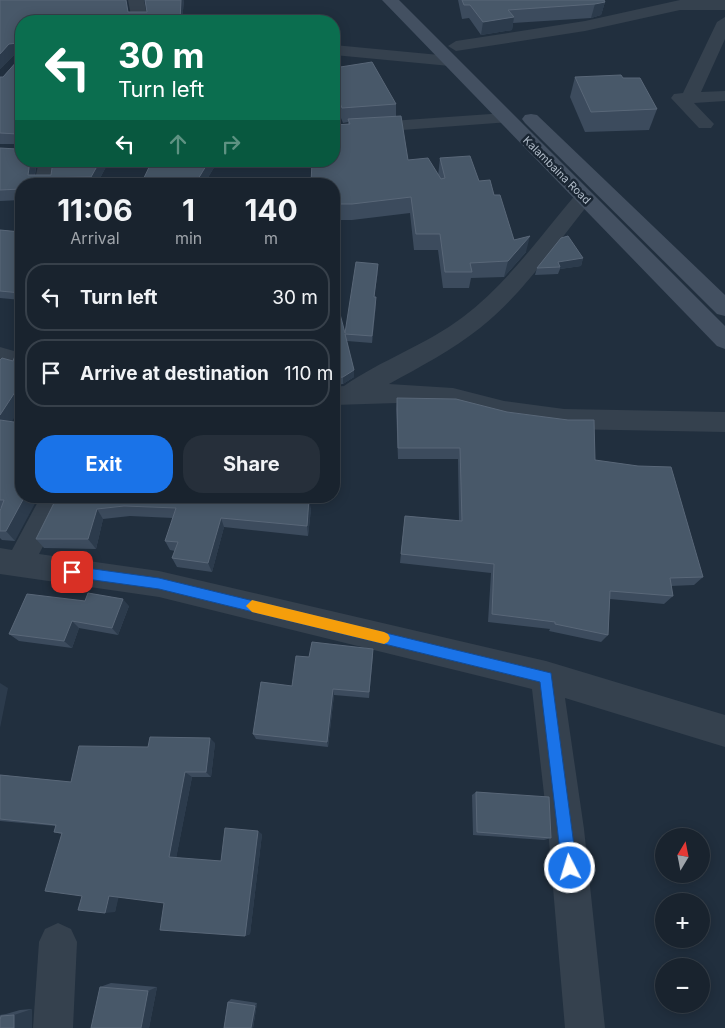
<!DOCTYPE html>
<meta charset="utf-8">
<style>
body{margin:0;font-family:Inter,sans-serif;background:#262f3a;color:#f1f3f6;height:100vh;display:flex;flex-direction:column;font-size:19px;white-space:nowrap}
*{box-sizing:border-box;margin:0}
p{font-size:16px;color:#9fa4aa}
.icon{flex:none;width:28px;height:28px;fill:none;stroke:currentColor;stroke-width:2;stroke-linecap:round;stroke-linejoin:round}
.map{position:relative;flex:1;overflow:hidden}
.sheet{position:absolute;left:15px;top:178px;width:325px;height:325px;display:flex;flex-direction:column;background:#19232e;border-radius:20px;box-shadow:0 2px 12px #0003,0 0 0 1px #37404a}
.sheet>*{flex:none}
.top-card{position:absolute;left:15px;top:15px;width:325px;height:152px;border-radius:20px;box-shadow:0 2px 12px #0003,0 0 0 1px #37404a;background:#0b6e4f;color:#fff;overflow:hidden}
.needle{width:32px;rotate:10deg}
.controls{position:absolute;left:655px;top:828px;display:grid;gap:10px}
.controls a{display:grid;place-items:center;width:55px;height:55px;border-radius:50%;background:#19232e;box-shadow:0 2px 12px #0003,0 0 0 1px #37404a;font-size:25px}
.pin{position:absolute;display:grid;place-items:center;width:42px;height:42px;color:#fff;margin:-21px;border-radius:10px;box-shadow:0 2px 8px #0006}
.me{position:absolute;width:55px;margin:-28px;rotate:355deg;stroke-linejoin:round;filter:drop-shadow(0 0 4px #0008)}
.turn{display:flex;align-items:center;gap:18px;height:105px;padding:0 20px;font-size:22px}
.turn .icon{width:65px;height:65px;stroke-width:2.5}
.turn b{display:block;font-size:35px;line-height:42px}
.lanes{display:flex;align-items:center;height:48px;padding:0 20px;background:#0003;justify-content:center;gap:25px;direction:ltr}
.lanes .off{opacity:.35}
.eta{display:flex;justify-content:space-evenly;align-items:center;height:85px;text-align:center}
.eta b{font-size:30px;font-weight:700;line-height:35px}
.cta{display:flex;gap:10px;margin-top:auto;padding:10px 20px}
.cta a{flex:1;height:58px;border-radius:20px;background:#1a73e8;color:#fff;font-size:20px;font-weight:700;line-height:58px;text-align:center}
.cta a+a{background:#262f3a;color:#f1f3f6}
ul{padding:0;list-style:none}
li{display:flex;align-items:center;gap:15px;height:68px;margin:0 10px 8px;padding:0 10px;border:2px solid #37404a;border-radius:20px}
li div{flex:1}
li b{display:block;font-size:19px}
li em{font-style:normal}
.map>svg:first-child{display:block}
</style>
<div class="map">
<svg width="725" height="1028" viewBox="0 0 725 1028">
<rect width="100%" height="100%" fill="#212f3e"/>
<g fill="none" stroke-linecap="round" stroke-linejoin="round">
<g fill="#35414e" fill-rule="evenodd">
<path d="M128,0H144L148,21H132Z"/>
<path d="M680,0H725V10H680L585,31L456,51L448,46L456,41L585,21Z"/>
<path d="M725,17V39L701,92L725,91V101L694,103L714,124L711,128H699L671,98L674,94L683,93L717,22Z"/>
<path d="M334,45L450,56L456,57L458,61L456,65L450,66L334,55Z"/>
<path d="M505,113L511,114L514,118L511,122L334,135V125Z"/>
<path d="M39,161H58L54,184H34Z"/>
<path d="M584,191L591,193L594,197L591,201C556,244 524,293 480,328C452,350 420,367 389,384L453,388L504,401L564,409L725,412V432L564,429L504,421L453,408L397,403L334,405V387L344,386C381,360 426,345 463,317C508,283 541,235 577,193Z"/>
<path d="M0,347L21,353V371L0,365Z"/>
<path d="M41,496H81L78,504L62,510L39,554L159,571L546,661L725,715V747L565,698L584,829L605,1028H565L548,829L532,689L159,597L0,574V548L12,550Z"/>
<path d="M58,923L71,929L77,942L73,1028H33L39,942L45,929Z"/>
</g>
<g fill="#435061" fill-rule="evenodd">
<path d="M382,0H399L725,326V349L717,346Z"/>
<path d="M531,114L537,115L725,295V316L717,314L525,123L522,119L525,115Z"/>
</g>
</g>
<g fill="#3c4b5d">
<path d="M0,0L129,12H147L145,0H184L182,21H21V161H37L35,175H51L109,161L97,184H21V200L0,201V148L17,149V144H0V77H3L18,60V54L14,55L0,69Z"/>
<path d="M458,0H604L605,2L601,15L591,18L513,23L512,30L481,35L469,18L462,19Z"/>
<path d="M334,68L396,104V116L408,160L438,176L440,158L479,181L494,195L514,240L526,252L504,277L471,278L469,288H443L438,250H414L410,213L352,220H334V184L348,124V122L343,123L334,101Z"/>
<path d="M575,77L623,78L657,109L649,130L585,132L570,97Z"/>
<path d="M118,161H221H218L204,184H141L149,168H131Z"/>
<path d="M0,230L21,232V300L0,298Z"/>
<path d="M583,258L581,266L560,269L558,274L535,275L537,268Z"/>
<path d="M378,271L374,297L376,304L372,343L347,341L354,377L343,384L334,385V304L345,333Z"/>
<path d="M0,360L12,422L15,541L2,540L0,538V511L1,509L0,508Z"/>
<path d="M397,398L595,460L703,577L694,585L671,586L673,596L664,604L610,599L608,635L601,642L549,631L550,629L488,622L491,573L400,563L405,516L459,521L458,459H398L396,409Z"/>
<path d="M68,496H305V499L311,509L308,536L224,527L212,572L177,567L172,558L175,551L170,550L165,541L173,518L130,516L103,519L96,549L44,548L36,539Z"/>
<path d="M129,606L118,635L79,628L72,648L19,641L9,634Z"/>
<path d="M373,656L369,698L334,695L328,747L256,739L253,734L292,686L309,657Z"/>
<path d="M215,743L211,777H192L176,858L221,861L262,834L250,934L245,936L164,903L118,897L115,912L82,896L61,834L54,832L56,826L0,821V775L71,782L148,747Z"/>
<path d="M476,792L551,838L544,840L473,835L472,795Z"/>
<path d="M111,983L157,987L149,1028L100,987Z"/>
<path d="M231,999L257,1003L253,1028H224L228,1002Z"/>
<path d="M32,1009L0,1028V1015L6,1014L20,1010Z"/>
</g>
<g fill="#2c3b4c">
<path d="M181,0H184L182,21H180Z"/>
<path d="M605,2L601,15L591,18L595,4Z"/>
<path d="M514,17L512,30L481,35L483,22Z"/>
<path d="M18,43L21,54L14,55L0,69V54L9,44Z"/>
<path d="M30,161H37L34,178H32L35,184H30L28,175Z"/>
<path d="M100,161H109L97,184H94L91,177Z"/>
<path d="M209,161H218L204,184H195Z"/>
<path d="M530,236L526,252L504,277L508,261Z"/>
<path d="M583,258L581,266L560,269V267L558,262Z"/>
<path d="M378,264V271L373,304L374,297Z"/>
<path d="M376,297V304L372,343V336Z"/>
<path d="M354,370V377L343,384V377Z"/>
<path d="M21,383V407L6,431L0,424V415Z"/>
<path d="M25,496H39L15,541L6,531Z"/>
<path d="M309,499L311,509L308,536L307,526Z"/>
<path d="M97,509L103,519L96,549L88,539Z"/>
<path d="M221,518L224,527L212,572L208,563Z"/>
<path d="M123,599L129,606L118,635L112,628Z"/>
<path d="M72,621L79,628L72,648L64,641Z"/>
<path d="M0,683L8,688L0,728Z"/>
<path d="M333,689L334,695L328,747L327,742Z"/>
<path d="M210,738L215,743L211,777L206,772Z"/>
<path d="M185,772L192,777L176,859L169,857Z"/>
<path d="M258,831L262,834L250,934L245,936Z"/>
<path d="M109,896H119L115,912L105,913Z"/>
<path d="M157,987L149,1028H141L148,991Z"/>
<path d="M257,1003L253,1028H251L255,1006Z"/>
<path d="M32,1009V1028H14V1015Z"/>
</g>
<g fill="#485869" stroke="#596778">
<path d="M0,0H126L128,12H147L145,0H181L180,21H21V161H30L28,175H51L53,161H100L91,177L32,178L30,184H21V189L0,190V148L17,149L18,134L0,133V77H3L18,60V43L9,44L0,54Z"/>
<path d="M462,0H604L605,2L595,4L508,10L514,17L483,22L470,5H464Z"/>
<path d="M372,62L396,104L342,108L334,88V68Z"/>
<path d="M621,75L623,78H640L657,109L591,112L575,77Z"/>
<path d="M401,116L408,160L428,158L441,179L445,178L440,158L470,156L479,181L490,180L494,195H500L514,240L530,236L508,261L470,263L472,272H445L440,234H416L411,197L352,204H334V184H311L312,161H334V125L350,124L348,119Z"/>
<path d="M152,161H209L195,184H141Z"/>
<path d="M0,230L21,232V293L0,291Z"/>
<path d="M568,236L583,258L558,262L560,267L537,268L561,238Z"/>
<path d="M356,262L378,264L374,297H376L372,336L345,334L354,370L343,377L334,378V304L335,295L345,333Z"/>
<path d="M15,356L21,357V383L0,415V360L2,358L13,361Z"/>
<path d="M397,398L456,399L507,412L568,420H594L595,460L638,466L671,467L703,577L670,578L673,596L610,591L608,635L555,624V622L492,614L494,564L401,554L405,516L462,521L460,448H398Z"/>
<path d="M0,420L21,423V496H25L6,531H0V511L4,500H0Z"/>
<path d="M68,496H303V499H309L307,526L221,518L208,563L172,558L178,542L165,541L176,508L124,506L97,509L88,539H36L55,501Z"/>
<path d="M88,593L123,599L112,628L72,621L64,641L9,634L27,594L85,601Z"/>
<path d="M312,642L373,649L369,692L333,689L327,742L253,734L261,682L292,686L296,656L309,657Z"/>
<path d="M150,737L210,738L206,772H185L169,857L221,861L225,828L258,831L245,936L160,930L164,903L109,896L105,913L78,910L82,896L45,891L62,833L54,832L56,825L0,819V775L71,782L79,746L148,747Z"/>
<path d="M476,792L549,797L551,838L477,832Z"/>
<path d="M100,987L148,991L141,1028H91Z"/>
<path d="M228,1002L255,1006L251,1028H224Z"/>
<path d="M14,1015V1028H0V1020L1,1016Z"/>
</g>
<path fill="#1a73e8" stroke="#114b97" d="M72,566L159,578L551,673L577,868L575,874L570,876L565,874L562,868L540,682L159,589L72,577L66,572Z"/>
<path fill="#f59e0b" d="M252,600L384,632L388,634L390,638L388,642L384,644L252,612L246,606Z"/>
<g text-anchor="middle" stroke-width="5" stroke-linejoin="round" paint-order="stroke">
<g font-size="11" fill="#b1bcc9" stroke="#1a2633">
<text transform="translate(557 170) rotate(45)" y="4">Kalambaina Road</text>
</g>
</g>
</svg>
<div class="controls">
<a><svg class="needle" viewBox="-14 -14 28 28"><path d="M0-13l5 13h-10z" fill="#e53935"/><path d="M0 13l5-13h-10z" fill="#9fa4aa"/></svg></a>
<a>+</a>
<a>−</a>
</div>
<div class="pin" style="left:72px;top:572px;background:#d93025"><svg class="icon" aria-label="arrive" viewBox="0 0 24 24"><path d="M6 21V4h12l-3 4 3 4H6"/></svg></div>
<svg class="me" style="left:570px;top:868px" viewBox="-20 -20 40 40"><circle r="17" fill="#1a73e8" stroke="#fff" stroke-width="3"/><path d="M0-11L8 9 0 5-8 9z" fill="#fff"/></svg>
<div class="top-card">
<div class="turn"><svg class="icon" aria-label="left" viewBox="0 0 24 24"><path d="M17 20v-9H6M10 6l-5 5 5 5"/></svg><div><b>30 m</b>Turn left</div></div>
<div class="lanes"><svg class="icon" aria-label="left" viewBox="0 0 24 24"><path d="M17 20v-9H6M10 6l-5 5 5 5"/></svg><svg class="icon off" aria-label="ahead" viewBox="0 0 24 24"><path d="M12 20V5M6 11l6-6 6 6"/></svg><svg class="icon off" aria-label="right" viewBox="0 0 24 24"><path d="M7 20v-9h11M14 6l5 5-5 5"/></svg></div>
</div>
<section class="sheet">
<div class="eta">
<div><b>11:06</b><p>Arrival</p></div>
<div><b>1</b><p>min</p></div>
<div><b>140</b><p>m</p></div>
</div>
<ul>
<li><svg class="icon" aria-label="left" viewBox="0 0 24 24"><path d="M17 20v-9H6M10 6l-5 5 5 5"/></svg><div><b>Turn left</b></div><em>30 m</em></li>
<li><svg class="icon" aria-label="arrive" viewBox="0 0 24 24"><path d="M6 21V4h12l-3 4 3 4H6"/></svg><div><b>Arrive at destination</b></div><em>110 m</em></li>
</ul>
<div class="cta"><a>Exit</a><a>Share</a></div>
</section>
</div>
